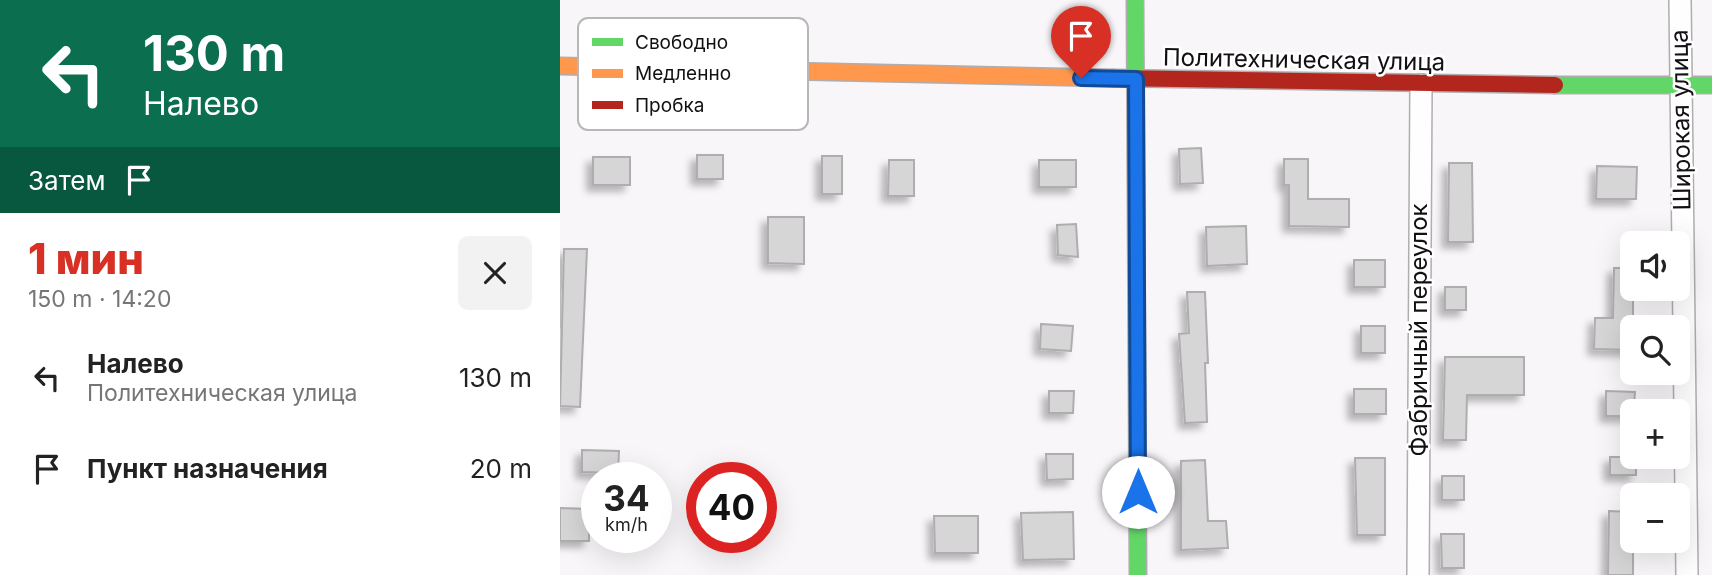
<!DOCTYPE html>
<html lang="ru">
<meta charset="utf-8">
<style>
body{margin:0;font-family:Inter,sans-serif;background:#f2f2f2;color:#222;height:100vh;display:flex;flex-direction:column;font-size:26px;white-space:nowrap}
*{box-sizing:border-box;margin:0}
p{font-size:23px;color:#767676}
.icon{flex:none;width:38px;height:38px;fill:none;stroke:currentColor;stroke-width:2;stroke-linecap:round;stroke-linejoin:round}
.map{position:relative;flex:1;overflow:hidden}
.details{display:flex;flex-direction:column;background:#fff;width:560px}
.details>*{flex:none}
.hud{background:#0b6e4f;color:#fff;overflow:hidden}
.controls{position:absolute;left:1060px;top:231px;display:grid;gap:14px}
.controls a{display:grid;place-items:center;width:70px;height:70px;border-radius:10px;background:#fff;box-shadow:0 7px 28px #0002;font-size:35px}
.speed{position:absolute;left:21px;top:462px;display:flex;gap:14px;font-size:35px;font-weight:700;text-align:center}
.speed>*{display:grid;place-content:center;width:91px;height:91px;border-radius:50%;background:#fff;box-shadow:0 7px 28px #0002;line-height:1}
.speed small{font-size:18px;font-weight:400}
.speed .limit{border:10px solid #d22;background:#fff;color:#111}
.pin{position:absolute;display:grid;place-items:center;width:60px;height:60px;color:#fff;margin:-72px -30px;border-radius:50% 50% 50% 0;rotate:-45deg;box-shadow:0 0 7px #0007}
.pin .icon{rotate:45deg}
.me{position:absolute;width:77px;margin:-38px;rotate:0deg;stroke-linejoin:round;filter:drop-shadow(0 0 5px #0008)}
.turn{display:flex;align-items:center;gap:24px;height:147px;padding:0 28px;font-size:32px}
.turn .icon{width:91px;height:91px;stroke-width:2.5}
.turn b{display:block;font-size:49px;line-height:60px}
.then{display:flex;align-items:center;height:66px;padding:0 28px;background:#0003;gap:14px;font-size:26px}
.round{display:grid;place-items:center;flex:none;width:74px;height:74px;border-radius:10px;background:#f2f2f2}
.headline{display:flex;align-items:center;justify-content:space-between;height:119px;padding:0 28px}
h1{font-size:42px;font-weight:800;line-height:52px;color:#d93025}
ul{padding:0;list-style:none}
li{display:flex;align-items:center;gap:21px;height:91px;padding:0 28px}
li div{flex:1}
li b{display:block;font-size:26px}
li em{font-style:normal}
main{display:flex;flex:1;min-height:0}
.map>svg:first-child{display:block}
</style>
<main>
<section class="details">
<div class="hud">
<div class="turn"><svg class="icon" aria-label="left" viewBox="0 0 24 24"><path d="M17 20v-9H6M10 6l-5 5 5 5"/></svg><div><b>130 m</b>Налево</div></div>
<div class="then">Затем<svg class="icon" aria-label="arrive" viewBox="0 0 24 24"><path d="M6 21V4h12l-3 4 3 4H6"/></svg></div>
</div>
<div class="headline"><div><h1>1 мин</h1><p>150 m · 14:20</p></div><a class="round"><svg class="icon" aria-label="close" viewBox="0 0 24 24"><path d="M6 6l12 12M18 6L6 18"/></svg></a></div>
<ul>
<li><svg class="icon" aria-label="left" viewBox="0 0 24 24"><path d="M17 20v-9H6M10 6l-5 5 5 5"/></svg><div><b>Налево</b><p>Политехническая улица</p></div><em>130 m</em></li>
<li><svg class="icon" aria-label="arrive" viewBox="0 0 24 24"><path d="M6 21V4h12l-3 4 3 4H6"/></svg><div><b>Пункт назначения</b></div><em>20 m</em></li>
</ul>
</section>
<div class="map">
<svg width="1152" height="575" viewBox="0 0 1152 575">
<defs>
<filter id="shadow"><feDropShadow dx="-6" dy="6" stdDeviation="3.5" flood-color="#0004"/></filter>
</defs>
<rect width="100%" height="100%" fill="#f9f6f9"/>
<g fill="#d7d6d7" stroke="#afadaf" stroke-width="2" filter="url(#shadow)">
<path d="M641,148L643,183L620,184L619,149Z"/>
<rect x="137" y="155" width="26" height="24"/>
<rect x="262" y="156" width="20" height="38"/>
<rect x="33" y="157" width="37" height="28"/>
<path d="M724,159H748V199H789V227L729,226V185H724Z"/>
<path d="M329,160H354V196H328Z"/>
<rect x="479" y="160" width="37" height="27"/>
<path d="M889,163H912L913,242H888Z"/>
<path d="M1037,166L1077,167L1076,199H1036Z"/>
<path d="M208,217H244V264L208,263Z"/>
<path d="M516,224L518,257L498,255L497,225Z"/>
<path d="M686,226L687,264L647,266L646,227Z"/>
<path d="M4,249H27L20,407L0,406Z"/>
<rect x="794" y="260" width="31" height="27"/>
<path d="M1054,268H1073V350L1034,349L1035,318H1053Z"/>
<rect x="885" y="287" width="21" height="23"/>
<path d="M627,292H645L648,363H645L647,422L625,423L619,334L629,333Z"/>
<path d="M481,324L513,326L511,351L480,349Z"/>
<rect x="801" y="326" width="24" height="27"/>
<path d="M885,357H964V395H907L906,440H883Z"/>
<rect x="794" y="389" width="32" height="25"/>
<path d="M489,391H514L513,413H489Z"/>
<path d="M1046,391L1075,392L1073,416H1046Z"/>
<path d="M22,450L59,451L58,473L22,472Z"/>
<path d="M486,454H513V479L487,480Z"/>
<rect x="1050" y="457" width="26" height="18"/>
<path d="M795,458H825V535H797Z"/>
<path d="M645,460L648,521H666L668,548L621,550V461Z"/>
<rect x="882" y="476" width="22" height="24"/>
<path d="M0,508L29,509V541H0Z"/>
<path d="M1049,511L1073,512V575H1048Z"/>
<path d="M513,512L514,559L463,560L461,513Z"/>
<path d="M374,516H418V553H375Z"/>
<path d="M881,534H904V568H882Z"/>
</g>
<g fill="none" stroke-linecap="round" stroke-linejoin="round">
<g stroke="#afadaf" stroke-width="24">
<g id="street">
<path d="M1120,0L1127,575"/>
<path d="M858,575L861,85"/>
</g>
</g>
<g stroke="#afadaf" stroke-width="19">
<g id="fast">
<path d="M575,0L578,575"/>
<path d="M995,85H1152"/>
</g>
</g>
<g stroke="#afadaf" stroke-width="19">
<path id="slow" d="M0,66L553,78"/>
</g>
<g stroke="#afadaf" stroke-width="19">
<path id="jam" d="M553,78L995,85"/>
</g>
<use href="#street" stroke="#fefefe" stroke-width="21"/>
<use href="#fast" stroke="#63d668" stroke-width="16"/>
<use href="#slow" stroke="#ff974d" stroke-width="16"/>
<use href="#jam" stroke="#b3261e" stroke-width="16"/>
</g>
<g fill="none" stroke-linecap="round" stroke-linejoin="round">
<g stroke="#114b97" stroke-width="18">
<path id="route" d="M521,78L576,79L578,492"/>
</g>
<use href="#route" stroke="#1a73e8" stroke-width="12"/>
</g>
<g text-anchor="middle" stroke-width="5" stroke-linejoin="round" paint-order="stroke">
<g font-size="24" fill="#121012" stroke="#fff">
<text transform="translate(744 60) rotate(1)" y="8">Политехническая улица</text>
<text transform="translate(1121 120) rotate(-91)" y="8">Широкая улица</text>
<text transform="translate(859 330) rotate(-90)" y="8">Фабричный переулок</text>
</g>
</g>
<rect x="18" y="18" width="230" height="112" rx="10" fill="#fff" stroke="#b8b7b8" stroke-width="2"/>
<rect x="32" y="38" width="31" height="8" fill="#63d668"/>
<rect x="32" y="69" width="31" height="9" fill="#ff974d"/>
<rect x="32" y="101" width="31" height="8" fill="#b3261e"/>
<g font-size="19" fill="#121012">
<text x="75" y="49">Свободно</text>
<text x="75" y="80">Медленно</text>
<text x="75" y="112">Пробка</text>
</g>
</svg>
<div class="controls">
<a><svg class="icon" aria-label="sound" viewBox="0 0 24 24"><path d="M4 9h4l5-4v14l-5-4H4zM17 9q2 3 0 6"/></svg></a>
<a><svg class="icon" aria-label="search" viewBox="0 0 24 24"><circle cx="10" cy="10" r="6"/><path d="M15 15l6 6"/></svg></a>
<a>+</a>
<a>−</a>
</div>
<div class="speed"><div>34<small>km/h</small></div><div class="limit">40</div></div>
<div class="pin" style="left:521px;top:78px;background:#d93025"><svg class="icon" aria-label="arrive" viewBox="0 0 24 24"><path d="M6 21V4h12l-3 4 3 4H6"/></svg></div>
<svg class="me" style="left:578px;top:492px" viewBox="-20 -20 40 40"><circle r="19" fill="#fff"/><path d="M0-13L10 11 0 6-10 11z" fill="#1a73e8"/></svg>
</div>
</main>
